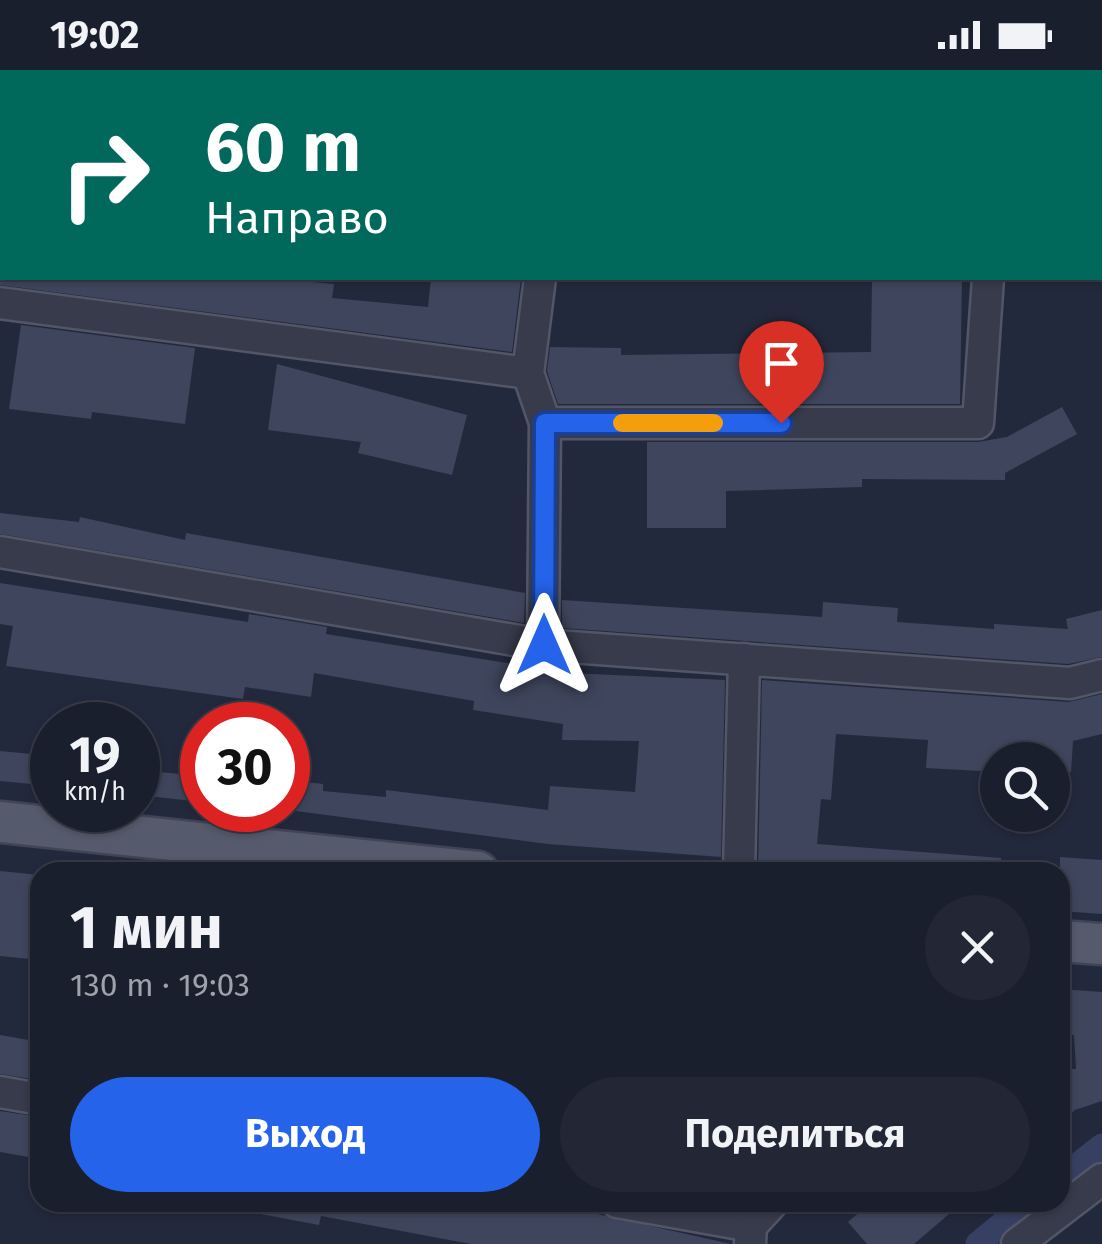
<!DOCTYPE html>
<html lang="ru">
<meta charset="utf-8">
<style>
body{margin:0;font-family:"Fira Sans",sans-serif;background:#232735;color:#f1f3f6;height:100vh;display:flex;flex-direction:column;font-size:38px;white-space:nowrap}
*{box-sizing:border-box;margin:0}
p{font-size:32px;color:#9fa2aa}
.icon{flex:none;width:55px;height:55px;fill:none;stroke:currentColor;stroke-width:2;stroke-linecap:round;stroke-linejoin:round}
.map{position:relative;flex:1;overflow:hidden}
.details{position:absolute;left:30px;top:792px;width:1040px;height:350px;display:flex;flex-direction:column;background:#1a1f2d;border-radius:30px;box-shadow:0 2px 8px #0004,0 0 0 2px #383d49}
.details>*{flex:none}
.guide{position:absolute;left:0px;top:0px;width:1102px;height:210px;box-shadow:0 2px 8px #0004,0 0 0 2px #383d49;background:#00695c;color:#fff;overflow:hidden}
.buttons{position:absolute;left:980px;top:672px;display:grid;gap:20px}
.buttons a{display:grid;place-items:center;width:90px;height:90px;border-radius:50%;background:#1a1f2d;box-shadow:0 2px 8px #0004,0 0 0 2px #383d49;font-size:50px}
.speed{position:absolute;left:30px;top:632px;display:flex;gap:20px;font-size:50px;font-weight:700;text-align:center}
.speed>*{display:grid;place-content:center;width:130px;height:130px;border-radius:50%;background:#1a1f2d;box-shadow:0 2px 8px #0004,0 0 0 2px #383d49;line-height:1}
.speed small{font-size:25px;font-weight:400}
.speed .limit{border:15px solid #d22;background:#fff;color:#111}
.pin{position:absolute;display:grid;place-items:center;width:85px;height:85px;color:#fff;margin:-102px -42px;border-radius:50% 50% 50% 0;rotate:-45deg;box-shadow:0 0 10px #0007}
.pin .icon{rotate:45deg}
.me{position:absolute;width:110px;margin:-55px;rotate:0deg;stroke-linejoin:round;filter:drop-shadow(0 0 8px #0008)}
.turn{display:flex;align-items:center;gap:35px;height:210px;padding:0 40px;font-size:45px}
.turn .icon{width:130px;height:130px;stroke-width:2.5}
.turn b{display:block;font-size:70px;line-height:85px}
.round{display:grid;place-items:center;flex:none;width:105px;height:105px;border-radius:52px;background:#232735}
.headline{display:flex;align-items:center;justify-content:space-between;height:170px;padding:0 40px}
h1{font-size:60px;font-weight:700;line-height:75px}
.button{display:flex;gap:20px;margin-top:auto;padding:20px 40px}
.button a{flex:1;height:115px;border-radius:60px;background:#2563eb;color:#fff;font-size:40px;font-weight:700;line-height:115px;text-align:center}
.button a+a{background:#232735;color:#f1f3f6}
.status{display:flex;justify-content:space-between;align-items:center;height:70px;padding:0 50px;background:#1a1f2d;direction:ltr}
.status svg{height:28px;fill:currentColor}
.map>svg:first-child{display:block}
</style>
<div class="status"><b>19:02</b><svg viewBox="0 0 49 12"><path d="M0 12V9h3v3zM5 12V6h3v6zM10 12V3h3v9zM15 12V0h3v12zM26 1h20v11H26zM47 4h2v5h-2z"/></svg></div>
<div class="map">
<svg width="1102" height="1174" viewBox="0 0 1102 1174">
<rect width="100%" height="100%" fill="#23293c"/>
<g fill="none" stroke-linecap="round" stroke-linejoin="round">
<g stroke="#374063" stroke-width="25">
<path d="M1060,1109L1102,1076"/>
<path d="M978,1174L1029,1132"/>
</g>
</g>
<g fill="#3f455c">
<path d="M0,208L249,211L250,208H268L334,214L332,228L428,237L431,208H521L512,282L0,215Z"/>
<path d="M872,208H962L960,334H558L547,301L550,277L621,278V285L871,282Z"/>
<path d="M21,255L195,278L185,354L92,342L91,349L9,339Z"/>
<path d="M277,294L467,345L452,405L358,383L361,372L268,360Z"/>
<path d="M1062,337L1077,364L1005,403V410L862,409V417L726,421V458H647V372H978L1007,367Z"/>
<path d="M0,443L79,452L80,447L185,470L186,463L525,523L524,553L0,464Z"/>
<path d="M0,513L248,552L249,544L327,557L326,564L569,603L725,610L721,787L548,774L288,740V710L323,714V721L386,727V720L548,740L550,716L635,722L639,671L562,670L563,654L473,640L474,631L314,603L311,627L245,617L243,629L6,596L13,556L0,554Z"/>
<path d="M562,530L822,547L823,532L898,538L897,552L994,559V554L1068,559L1066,549L1102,540V587L1068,594L562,558Z"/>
<path d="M762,610L1069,632L1102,624V664L1073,671L1071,702L1052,700V690H998V702L926,698L928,670L836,664L831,730L821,729L817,774L1001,788V802H758Z"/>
<path d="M0,681L52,686V716L0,711Z"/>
<path d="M138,700L202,706V732L138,725Z"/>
<path d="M1060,787L1102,790V844L1060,841Z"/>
<path d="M0,801L40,805V890L0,886Z"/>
<path d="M1060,919L1102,922V1031L1075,1040L1060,1053V999H1076L1074,965L1060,963Z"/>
<path d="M0,965L40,972V1010L0,1004Z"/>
<path d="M0,1041L40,1047V1089L0,1082Z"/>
<path d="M251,1132H544L731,1174H471L321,1146L319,1155L250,1142Z"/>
<path d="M871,1132H963L914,1174H867L848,1152Z"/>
</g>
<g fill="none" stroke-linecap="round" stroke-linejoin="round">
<g stroke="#525667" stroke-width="35">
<g id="minor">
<path d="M564,2V0"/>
<path d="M540,208L528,303L545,353L543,575"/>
<path d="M0,233L528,303"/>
<path d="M545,353H978L988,208"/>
<path d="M0,482L543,575L1070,613L1102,605"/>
<path d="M739,802L744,589"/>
<path d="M0,1022L40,1029"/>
<path d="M617,1132L751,1156"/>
<path d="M750,1174L751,1156L773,1132"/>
<path d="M1017,1174L1102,1109"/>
</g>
</g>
<g stroke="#404455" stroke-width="45">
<g id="major">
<path d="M0,752L478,802"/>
<path d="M1060,871L1102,874"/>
</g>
</g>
<use href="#minor" stroke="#373b4c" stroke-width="30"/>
<use href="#major" stroke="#555a6c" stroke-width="40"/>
</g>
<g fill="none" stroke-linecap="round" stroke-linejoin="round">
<g stroke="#184099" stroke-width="25">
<path id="route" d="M544,575L545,353H781"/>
</g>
<use href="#route" stroke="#2563eb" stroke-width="18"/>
<path stroke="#f59e0b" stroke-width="18" d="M622,353H714"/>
</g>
</svg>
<div class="buttons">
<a><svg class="icon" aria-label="search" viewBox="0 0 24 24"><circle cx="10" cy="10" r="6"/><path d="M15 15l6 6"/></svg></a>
</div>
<div class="speed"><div>19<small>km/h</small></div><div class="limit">30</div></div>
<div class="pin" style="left:781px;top:353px;background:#d93025"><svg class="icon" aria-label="arrive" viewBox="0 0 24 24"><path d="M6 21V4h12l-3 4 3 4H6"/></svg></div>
<svg class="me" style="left:544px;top:575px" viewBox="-20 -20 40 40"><path d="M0-17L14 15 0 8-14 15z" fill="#2563eb" stroke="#fff" stroke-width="4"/></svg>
<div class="guide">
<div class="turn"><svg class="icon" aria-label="right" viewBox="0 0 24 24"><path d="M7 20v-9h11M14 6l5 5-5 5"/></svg><div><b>60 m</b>Направо</div></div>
</div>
<section class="details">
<div class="headline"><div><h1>1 мин</h1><p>130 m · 19:03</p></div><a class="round"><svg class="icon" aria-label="close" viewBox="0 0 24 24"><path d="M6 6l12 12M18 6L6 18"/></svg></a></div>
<div class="button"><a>Выход</a><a>Поделиться</a></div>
</section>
</div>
